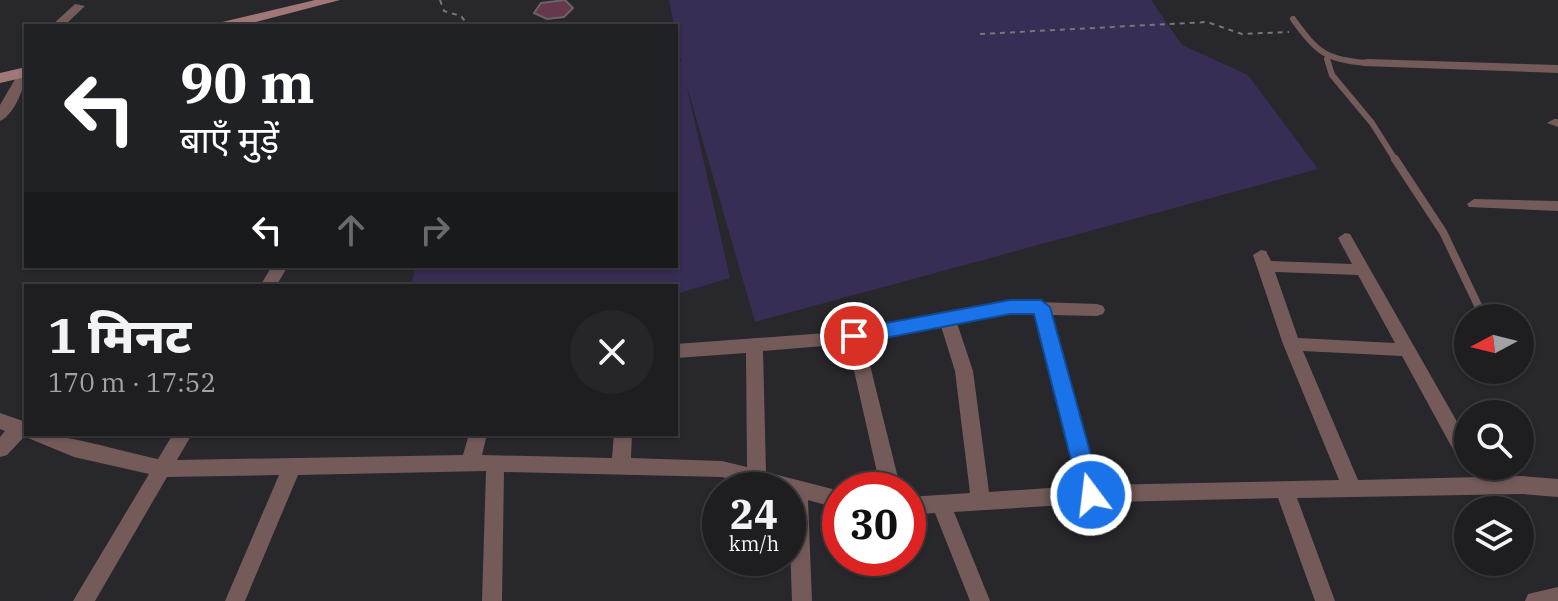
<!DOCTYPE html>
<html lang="hi">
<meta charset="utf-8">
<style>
body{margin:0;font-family:"IBM Plex Serif","Noto Sans Devanagari",serif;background:#262629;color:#f1f3f6;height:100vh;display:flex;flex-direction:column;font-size:30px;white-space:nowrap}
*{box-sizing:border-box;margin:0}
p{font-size:26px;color:#a1a2a5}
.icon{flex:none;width:44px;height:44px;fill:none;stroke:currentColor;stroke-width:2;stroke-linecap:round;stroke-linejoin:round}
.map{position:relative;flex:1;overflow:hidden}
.side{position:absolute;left:24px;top:284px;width:654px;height:152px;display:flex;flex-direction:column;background:#1e1d20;border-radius:0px;box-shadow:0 2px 6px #0004,0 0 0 2px #3c3b3e}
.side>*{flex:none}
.hud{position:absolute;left:24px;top:24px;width:654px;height:244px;border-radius:0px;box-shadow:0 2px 6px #0004,0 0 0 2px #3c3b3e;background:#202124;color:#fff;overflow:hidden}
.needle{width:52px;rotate:263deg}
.controls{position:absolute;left:1454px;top:304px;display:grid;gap:16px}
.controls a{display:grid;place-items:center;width:80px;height:80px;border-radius:50%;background:#1e1d20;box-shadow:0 2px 6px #0004,0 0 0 2px #3c3b3e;font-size:40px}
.speed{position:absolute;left:702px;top:472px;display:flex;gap:16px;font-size:40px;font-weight:700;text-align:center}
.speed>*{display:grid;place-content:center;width:104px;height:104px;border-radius:50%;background:#1e1d20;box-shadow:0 2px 6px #0004,0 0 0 2px #3c3b3e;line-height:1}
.speed small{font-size:20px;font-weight:400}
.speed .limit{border:12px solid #d22;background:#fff;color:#111}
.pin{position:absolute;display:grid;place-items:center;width:68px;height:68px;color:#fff;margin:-34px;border:4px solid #fff;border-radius:50%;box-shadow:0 2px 8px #0007}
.me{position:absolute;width:88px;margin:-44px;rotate:345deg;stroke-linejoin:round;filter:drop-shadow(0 0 6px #0008)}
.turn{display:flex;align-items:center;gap:28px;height:168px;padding:0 24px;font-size:36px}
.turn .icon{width:104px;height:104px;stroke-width:2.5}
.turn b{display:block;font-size:56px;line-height:68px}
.lanes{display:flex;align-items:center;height:76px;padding:0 24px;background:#0003;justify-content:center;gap:40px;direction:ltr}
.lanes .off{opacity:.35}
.round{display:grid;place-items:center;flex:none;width:84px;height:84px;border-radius:42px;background:#262629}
.head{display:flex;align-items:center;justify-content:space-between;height:136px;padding:0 24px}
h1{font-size:48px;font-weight:800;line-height:60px}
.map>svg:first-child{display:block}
</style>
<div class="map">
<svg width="1558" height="601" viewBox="0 0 1558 601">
<rect width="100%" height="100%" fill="#28272b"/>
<path fill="#372d55" d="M669,0H1151L1182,45L1248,75L1318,169L755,322L686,83L730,278L676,294V286H411L416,266H676V62L681,61Z"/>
<path fill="#66374d" stroke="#696365" stroke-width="2" d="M565,0L573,8L564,17L547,19L534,13L541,3Z"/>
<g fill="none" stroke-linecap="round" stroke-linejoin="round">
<g stroke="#777679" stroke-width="2" stroke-dasharray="5 5" stroke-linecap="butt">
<path d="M440,0L444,11L461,16L467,24"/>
<path d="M980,34L1207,22L1242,34L1289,32"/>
</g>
<g stroke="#745b5a" stroke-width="6">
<path d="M1293,19C1317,52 1325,60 1367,63"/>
<path d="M1327,59L1332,75L1372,123L1396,161"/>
</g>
<path stroke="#745b5a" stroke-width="8" d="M1395,159L1443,232L1484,318"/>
<g fill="#745b5a" fill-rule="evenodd">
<path d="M75,4L85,6L64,26H51Z"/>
<path d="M1367,59L1558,65V73L1363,66V60Z"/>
<path d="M21,69H26C26,85 15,114 0,121V105Z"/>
<path d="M1554,119H1558V127L1547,123Z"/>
<path d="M1474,199L1558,201V211L1469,207L1467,204Z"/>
<path d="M1345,233L1350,234L1468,441V466L1461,464L1402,356L1303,351L1358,480L1522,476L1558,479V497L1522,494L1297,498L1335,601H1315L1278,498L1112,502L954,512L990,601H970L935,513L908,515V497L970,493L955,371L941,326L864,341L901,490H881L848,344L763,351L766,472L840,491V509L808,500L812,601H792L788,490H770L722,477L504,472L502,601H482L486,471L298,475L245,601H225L279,475L167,477L95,601H73L149,474L74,457L28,438H23L7,455L0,457V437L5,431L0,429V413L26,422V434C70,434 114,450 158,459L173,434H192L177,460L463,455L469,434H487L482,455L612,458L614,434H632L631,458L722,461L747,467L746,353L676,358V344L840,332L1010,301L1097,304L1103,306L1105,310L1103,314L1097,316L1051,315L1098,485L1339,480L1283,344L1253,255L1261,250L1266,251L1271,261L1352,264L1338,238ZM1275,272L1358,275L1395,343L1298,338ZM1010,313L1035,314L1079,486L989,492L973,371L957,323Z"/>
<path d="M272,266H288L276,286H260Z"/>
<path d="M1558,587V601H1525L1528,594Z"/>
</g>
<g fill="#9f7877" fill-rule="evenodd">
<path d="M315,0H340L241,26H216L218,23Z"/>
<path d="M26,67V77L0,83V73Z"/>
</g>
</g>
<path fill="#1a73e8" stroke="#114b97" stroke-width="2" d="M1010,300H1041L1050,307L1102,495L1099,502L1091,505L1084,502L1080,495L1034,314H1010L854,344L847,342L844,336L847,331L854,329Z"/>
</svg>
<div class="controls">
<a><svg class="needle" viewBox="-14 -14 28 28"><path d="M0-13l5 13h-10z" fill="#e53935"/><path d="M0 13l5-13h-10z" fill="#a1a2a5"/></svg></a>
<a><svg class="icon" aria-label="search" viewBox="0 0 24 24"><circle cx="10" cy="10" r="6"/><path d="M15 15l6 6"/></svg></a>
<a><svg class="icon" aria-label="layers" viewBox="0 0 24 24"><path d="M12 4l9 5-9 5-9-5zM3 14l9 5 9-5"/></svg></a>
</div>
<div class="speed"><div>24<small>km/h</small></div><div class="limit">30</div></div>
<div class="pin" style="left:854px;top:336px;background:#d93025"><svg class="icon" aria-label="arrive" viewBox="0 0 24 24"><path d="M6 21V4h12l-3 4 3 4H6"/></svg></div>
<svg class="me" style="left:1091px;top:495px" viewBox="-20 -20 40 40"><circle r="17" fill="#1a73e8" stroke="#fff" stroke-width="3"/><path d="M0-11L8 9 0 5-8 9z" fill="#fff"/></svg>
<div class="hud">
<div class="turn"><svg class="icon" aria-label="left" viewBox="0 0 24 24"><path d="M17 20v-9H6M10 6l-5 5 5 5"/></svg><div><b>90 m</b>बाएँ मुड़ें</div></div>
<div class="lanes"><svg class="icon" aria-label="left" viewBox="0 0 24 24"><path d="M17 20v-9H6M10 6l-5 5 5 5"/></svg><svg class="icon off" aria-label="ahead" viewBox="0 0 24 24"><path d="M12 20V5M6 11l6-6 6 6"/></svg><svg class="icon off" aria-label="right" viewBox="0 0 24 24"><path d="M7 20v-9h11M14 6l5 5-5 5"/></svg></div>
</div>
<section class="side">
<div class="head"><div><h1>1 मिनट</h1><p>170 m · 17:52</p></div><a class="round"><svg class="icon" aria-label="close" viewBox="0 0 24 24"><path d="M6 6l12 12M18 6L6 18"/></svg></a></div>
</section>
</div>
